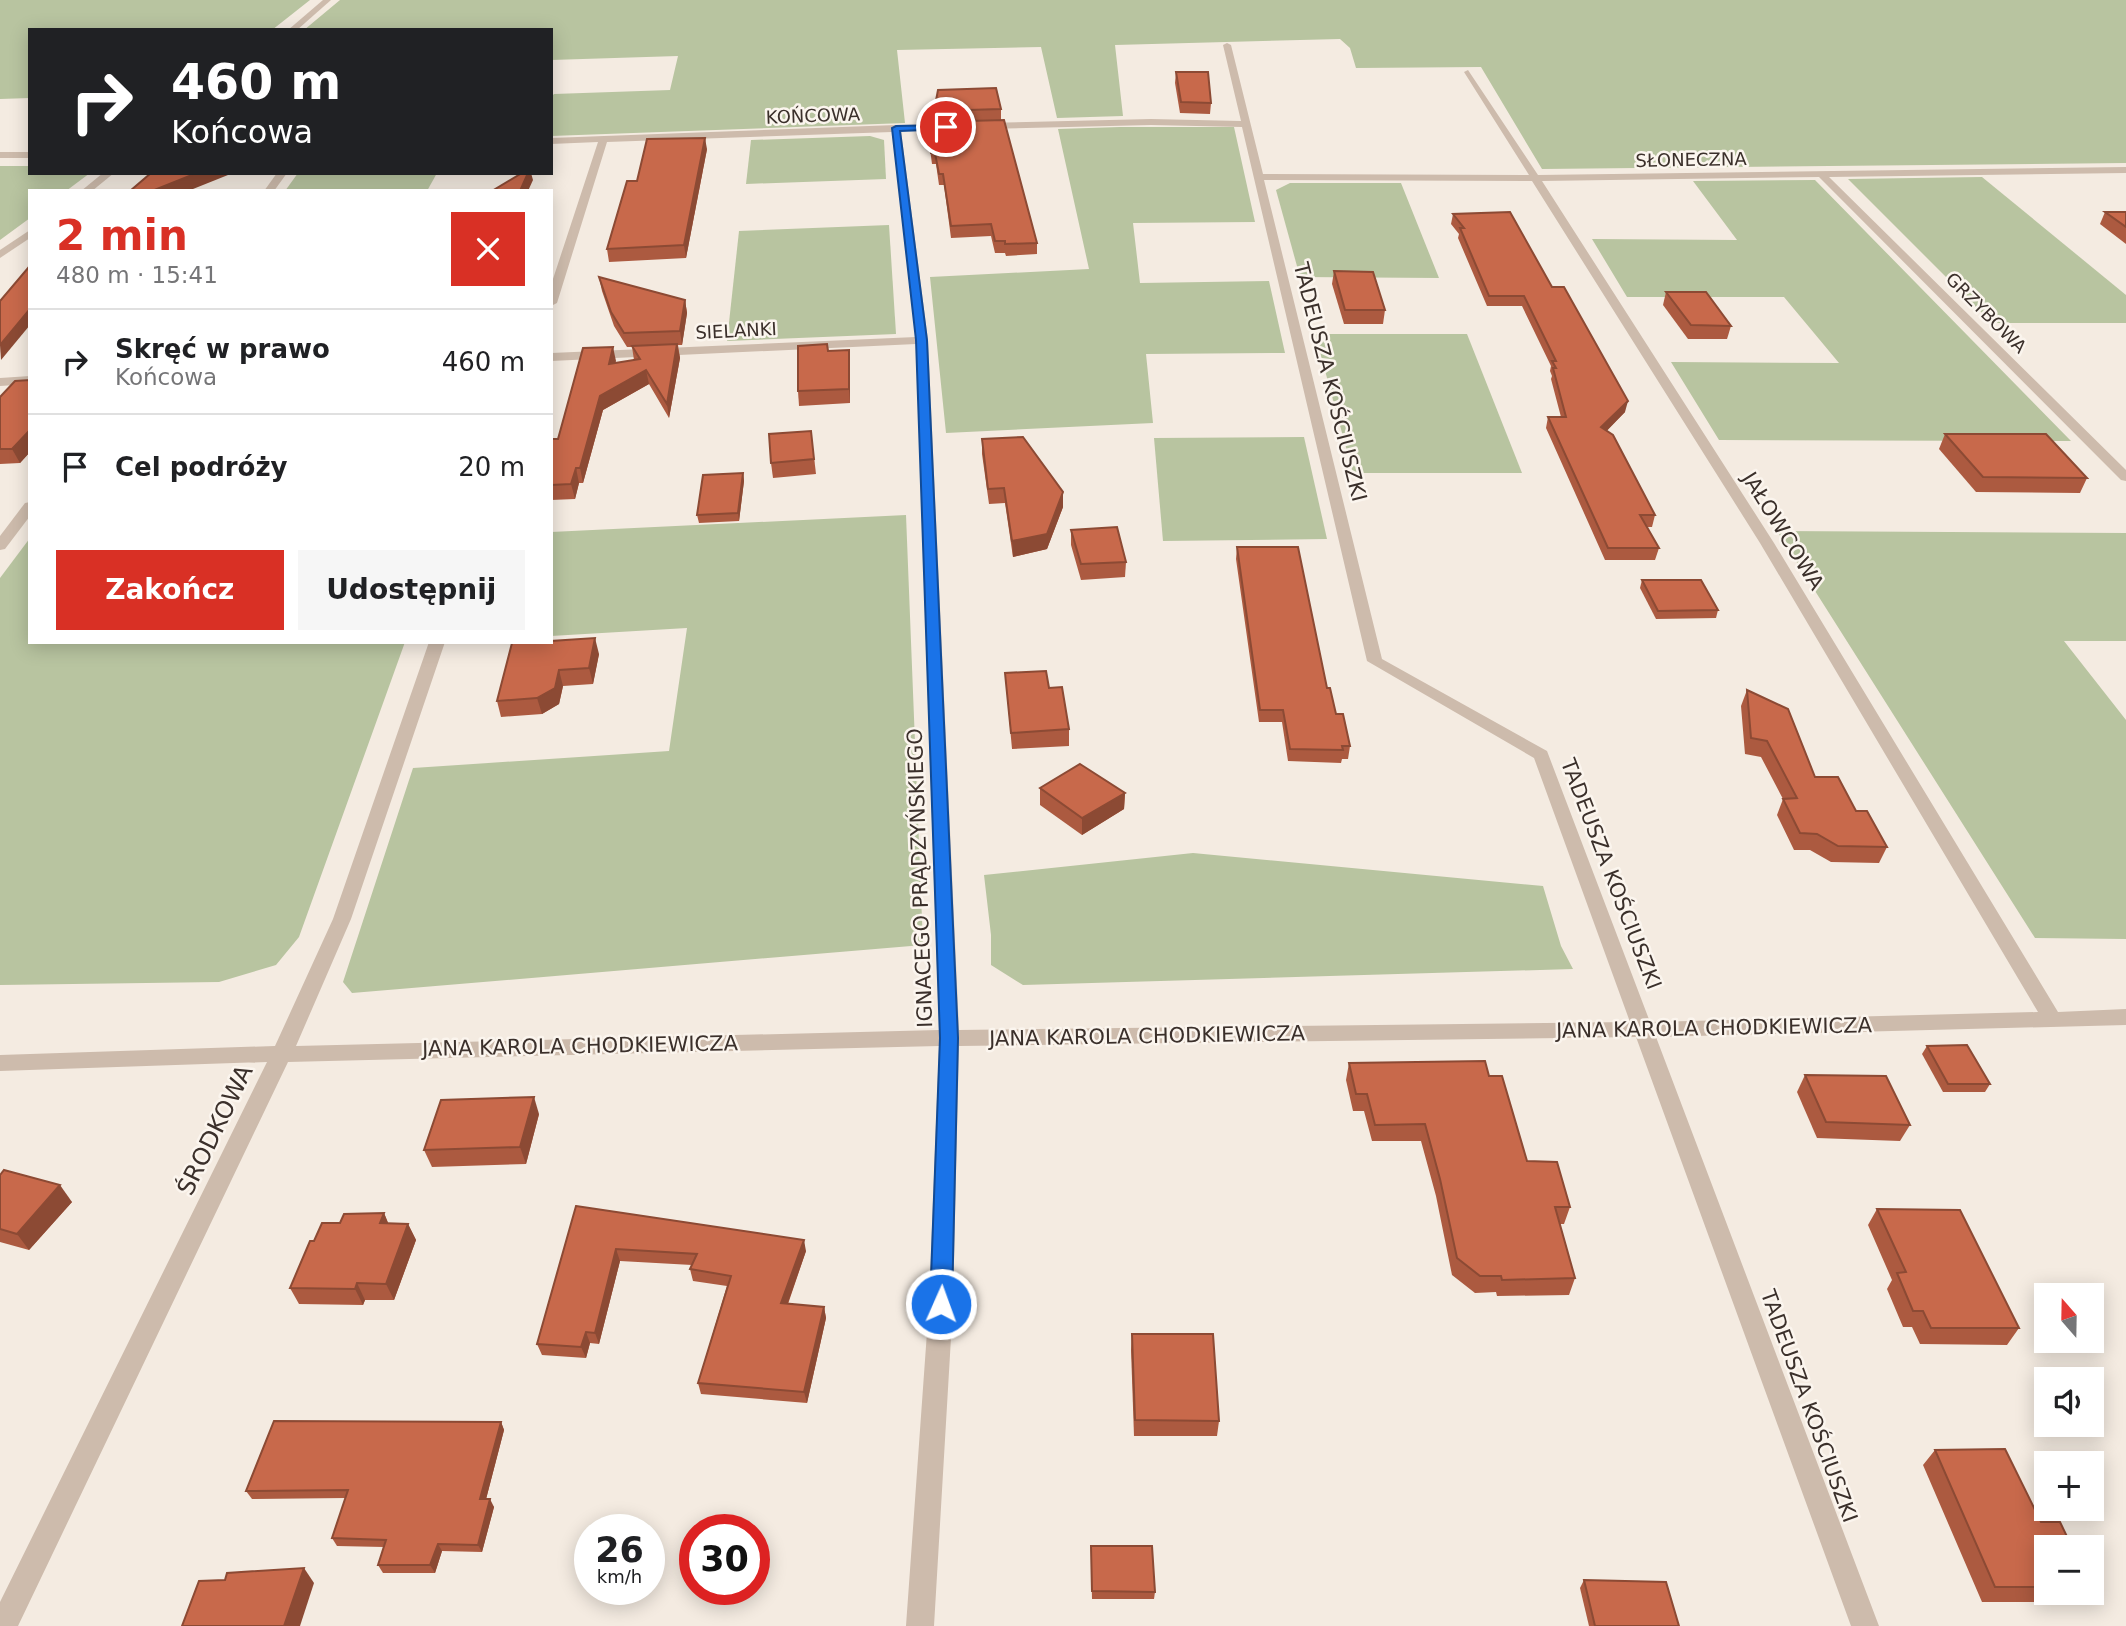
<!DOCTYPE html>
<html lang="pl">
<meta charset="utf-8">
<style>
body{margin:0;font-family:"DejaVu Sans",sans-serif;background:#f6f6f6;color:#202124;height:100vh;display:flex;flex-direction:column;font-size:26px;white-space:nowrap}
*{box-sizing:border-box;margin:0}
p{font-size:23px;color:#757577}
.icon{flex:none;width:38px;height:38px;fill:none;stroke:currentColor;stroke-width:2;stroke-linecap:round;stroke-linejoin:round}
.map{position:relative;flex:1;overflow:hidden}
.sheet{position:absolute;left:28px;top:189px;width:525px;height:455px;display:flex;flex-direction:column;background:#fff;border-radius:0px;box-shadow:0 4px 18px #0003}
.sheet>*{flex:none}
.banner{position:absolute;left:28px;top:28px;width:525px;height:147px;border-radius:0px;box-shadow:0 4px 18px #0003;background:#202124;color:#fff;overflow:hidden}
.needle{width:46px;rotate:340deg}
.fabs{position:absolute;left:2034px;top:1283px;display:grid;gap:14px}
.fabs a{display:grid;place-items:center;width:70px;height:70px;border-radius:0px;background:#fff;box-shadow:0 4px 18px #0003;font-size:35px}
.speed{position:absolute;left:574px;top:1514px;display:flex;gap:14px;font-size:35px;font-weight:700;text-align:center}
.speed>*{display:grid;place-content:center;width:91px;height:91px;border-radius:50%;background:#fff;box-shadow:0 4px 18px #0003;line-height:1}
.speed small{font-size:18px;font-weight:400}
.speed .limit{border:10px solid #d22;background:#fff;color:#111}
.pin{position:absolute;display:grid;place-items:center;width:60px;height:60px;color:#fff;margin:-30px;border:4px solid #fff;border-radius:50%;box-shadow:0 2px 7px #0007}
.me{position:absolute;width:77px;margin:-38px;rotate:2deg;stroke-linejoin:round;filter:drop-shadow(0 0 5px #0008)}
.turn{display:flex;align-items:center;gap:24px;height:147px;padding:0 28px;font-size:32px}
.turn .icon{width:91px;height:91px;stroke-width:2.5}
.turn b{display:block;font-size:49px;line-height:60px}
.round{display:grid;place-items:center;flex:none;width:74px;height:74px;border-radius:0px;background:#f6f6f6}
.headline{display:flex;align-items:center;justify-content:space-between;height:119px;padding:0 28px}
h1{font-size:42px;font-weight:700;line-height:52px;color:#d93025}
.action{display:flex;gap:14px;margin-top:auto;padding:14px 28px}
.action a{flex:1;height:80px;border-radius:0px;background:#d93025;color:#fff;font-size:28px;font-weight:700;line-height:80px;text-align:center}
.action a+a{background:#f6f6f6;color:#202124}
ul{padding:0;list-style:none}
li{display:flex;align-items:center;gap:21px;height:105px;padding:0 28px;border-top:2px solid #e0e0e0}
li div{flex:1}
li b{display:block;font-size:26px}
li em{font-style:normal}
.map>svg:first-child{display:block}
</style>
<div class="map">
<svg width="2126" height="1626" viewBox="0 0 2126 1626">
<rect width="100%" height="100%" fill="#f4ebe1"/>
<g fill="#b8c4a0">
<path d="M0,0H310L272,30H30V98L0,99Z"/>
<path d="M340,0H2126V163L1542,169L1481,67L1356,68L1350,48L1340,39L1115,45L1123,116L1057,118L1041,47L897,50L905,123L551,136V97L554,94L670,90L678,56L551,60V30H304Z"/>
<path d="M1120,127H1234L1255,222L1133,223L1140,283L1269,281L1285,353L1146,354L1153,423L946,433L930,277L1089,269L1058,129Z"/>
<path d="M870,136L884,140L886,179L746,184L751,140Z"/>
<path d="M0,166H30V173H90L66,191H30V218L0,240Z"/>
<path d="M298,173H437L427,191H285Z"/>
<path d="M1982,177L2126,295V323H1992L1848,179Z"/>
<path d="M1815,180L2071,441L1719,440L1671,362L1839,363L1784,297H1627L1592,239L1737,240L1693,181Z"/>
<path d="M1290,183H1401L1439,278L1300,277L1276,190Z"/>
<path d="M889,225L896,334L727,341L739,231Z"/>
<path d="M1315,334H1467L1522,473H1353Z"/>
<path d="M1304,437L1327,539L1163,541L1154,438Z"/>
<path d="M906,515L923,945L352,993L343,982L413,768L669,751L687,628L551,636V532Z"/>
<path d="M1777,531L2126,533V641H2064L2126,720V939L2035,938Z"/>
<path d="M30,538V642H405L299,937L276,965L219,982L0,985V578Z"/>
<path d="M1193,853L1543,886L1561,946L1573,969L1023,985L991,965V935L984,875Z"/>
</g>
<g fill="none" stroke-linecap="round" stroke-linejoin="round">
<g fill="#cdbbac" fill-rule="evenodd">
<path d="M323,0H331L297,30H288Z"/>
<path d="M1227,43L1231,45L1263,174L1529,175L1464,72L1468,70L1538,175L2126,167V173L1829,177L2126,470V481L2121,480L1819,177L1542,181L1774,543L2058,1012L2126,1009V1025L1656,1037L1879,1626H1851L1636,1037L959,1046L953,1304L934,1626H906L929,1304L939,1046L288,1062L18,1626H0V1602L267,1062L0,1071V1055L275,1046L333,919L429,642H445L351,919L296,1046L939,1030L916,344L551,361V353L916,337L892,132L607,142L557,303L551,306V285L598,142L551,144V138L896,125L953,124L957,127L953,130L901,131L928,340L959,1030L1630,1022L1534,758L1367,661L1242,127L1151,125L981,129L977,126L981,123L1151,119L1241,121L1223,45ZM1264,180L1532,181L1760,543L2038,1012L1650,1022L1547,751L1382,659Z"/>
<rect x="0" y="152" width="30" height="6"/>
<path d="M103,173H114L92,191H81Z"/>
<path d="M277,173H287L274,191H264Z"/>
<path d="M30,230V238L0,258V250Z"/>
<path d="M30,376V384L0,386V378Z"/>
<path d="M30,502V516L5,549L0,550V536L25,503Z"/>
</g>
</g>
<g fill="#ac5a40">
<path d="M1176,72L1211,103L1210,114L1180,113L1175,83Z"/>
<path d="M1001,109V120L1037,243V254L1006,256L1005,253H995L991,236L951,238L944,185H939L936,164H932L928,134L934,122V111Z"/>
<path d="M707,149L686,258L609,262L607,249L637,181Z"/>
<path d="M2105,212H2126V244L2100,224Z"/>
<path d="M1453,214L1552,287L1625,412L1606,431L1655,515L1652,527H1646L1659,548L1655,560H1605L1546,428L1548,417H1561L1551,379L1552,376L1550,371L1551,366L1522,306H1487L1458,238L1459,234L1451,224Z"/>
<path d="M1334,271L1385,310L1383,324H1344L1332,284Z"/>
<path d="M599,277L685,300L687,313L682,345H678L680,358L669,418L649,384L603,410L583,483H579L575,499L551,500V439H558L616,361L615,363L634,360L632,347H627L614,326L602,291Z"/>
<path d="M1666,292L1731,326L1727,339H1688L1663,305Z"/>
<path d="M849,350L850,364V403L799,406L798,391L828,351Z"/>
<path d="M30,380V452L20,463L0,464V397Z"/>
<path d="M811,431L816,474L773,478L771,463Z"/>
<path d="M1945,434L2087,478L2080,493L1976,492L1939,449Z"/>
<path d="M982,439L1063,507L1047,549L1013,557L1005,503L989,504L982,454Z"/>
<path d="M743,473L744,481L739,521L699,523L697,515Z"/>
<path d="M1071,530L1126,562L1125,577L1081,580L1071,545Z"/>
<path d="M1237,547L1327,688L1336,714L1350,746L1348,759H1342L1341,763L1288,761L1282,722H1259L1236,559Z"/>
<path d="M1642,580L1718,610L1716,618L1656,619L1640,588Z"/>
<path d="M512,643L599,654L593,684L563,686L559,704L542,714L501,717L497,701Z"/>
<path d="M1005,673L1049,688L1069,729V746L1012,749Z"/>
<path d="M1747,690L1815,777L1856,811L1887,847L1879,863L1831,862L1810,850H1794L1777,815L1783,799L1761,757L1745,754L1741,706Z"/>
<path d="M1040,788L1125,793L1124,809L1082,835L1040,805Z"/>
<path d="M1927,1046L1990,1084L1985,1092H1943L1922,1054Z"/>
<path d="M1349,1063L1489,1076L1527,1161L1570,1207L1564,1224H1559L1575,1278L1569,1295L1497,1296L1496,1292L1475,1293L1452,1275L1436,1196L1421,1141H1372L1364,1111H1353L1346,1080Z"/>
<path d="M1805,1075L1910,1125L1900,1141L1817,1138L1797,1092Z"/>
<path d="M539,1114L526,1164L432,1167L424,1150Z"/>
<path d="M0,1175L72,1202L29,1250L0,1242Z"/>
<path d="M576,1206L806,1251L788,1304L824,1307L826,1318L807,1403L701,1394L698,1383L727,1286L693,1281L690,1269L692,1265L620,1261L599,1344L590,1343L586,1358L542,1355L537,1344Z"/>
<path d="M1877,1209L2019,1328L2007,1345L1920,1344L1912,1327H1903L1887,1289L1892,1280L1868,1225Z"/>
<path d="M384,1213L388,1223L408,1224L416,1240L394,1300H365L363,1305L299,1304L290,1288L314,1241L340,1223Z"/>
<path d="M1132,1334L1219,1421L1217,1436H1134L1131,1350Z"/>
<path d="M501,1422L504,1430L486,1499L494,1507L482,1552L442,1551L435,1573H383L378,1565L384,1547L337,1546L332,1538L346,1498L252,1499L246,1491Z"/>
<path d="M1935,1450L2046,1547V1592H2086L2077,1602H1982L1923,1465Z"/>
<path d="M1091,1546L1155,1592L1154,1599H1092Z"/>
<path d="M1584,1580L1679,1626H1589L1580,1588Z"/>
</g>
<g fill="#8c4a34">
<path d="M705,138L707,149L686,258L684,245Z"/>
<path d="M197,173H233L188,191H152Z"/>
<path d="M528,173H531L533,180L528,191H520Z"/>
<path d="M685,300L687,313L682,345L680,331Z"/>
<path d="M30,309V325L1,360L0,345Z"/>
<path d="M677,344L680,358L669,418L667,404Z"/>
<path d="M613,347L616,361L611,378L609,364Z"/>
<path d="M849,350L850,364V403L849,389Z"/>
<path d="M646,370L649,384L603,410L583,483L580,468L600,396Z"/>
<path d="M1628,401L1625,412L1599,439L1601,427Z"/>
<path d="M30,430V452L20,463L12,449Z"/>
<path d="M576,468L579,483L575,499L571,484Z"/>
<path d="M743,473L744,481L739,521L738,513Z"/>
<path d="M1063,492V507L1047,549L1013,557L1012,541Z"/>
<path d="M595,638L599,654L593,684L589,668Z"/>
<path d="M559,670L563,686L559,704L542,714L537,698Z"/>
<path d="M1125,793L1124,809L1082,835V818Z"/>
<path d="M534,1097L539,1114L526,1164L520,1147Z"/>
<path d="M60,1185L72,1202L29,1250L17,1234Z"/>
<path d="M384,1213L391,1230L380,1223Z"/>
<path d="M408,1224L416,1240L394,1300L386,1284Z"/>
<path d="M804,1240L806,1251L784,1314L781,1303Z"/>
<path d="M616,1249L620,1261L599,1344L595,1333Z"/>
<path d="M357,1283L365,1300L363,1305L355,1289Z"/>
<path d="M824,1307L826,1318L807,1403L804,1392Z"/>
<path d="M586,1332L590,1343L586,1358L581,1347Z"/>
<path d="M501,1422L504,1430L484,1507L480,1499Z"/>
<path d="M490,1499L494,1507L482,1552L478,1545Z"/>
<path d="M438,1544L442,1551L435,1573L430,1565Z"/>
<path d="M304,1568L314,1583L300,1626H284Z"/>
</g>
<g fill="#c8694b" stroke="#8c4a34" stroke-width="2">
<path d="M1176,72H1208L1211,103L1181,102Z"/>
<path d="M996,88L1001,109L934,111L938,90Z"/>
<path d="M1004,120L1037,243L1005,244V241H995L991,224L951,226L943,174H939L935,153H931L928,134L931,122Z"/>
<path d="M705,138L684,245L607,249L627,181H637L647,139Z"/>
<path d="M151,173H197L152,191H130Z"/>
<path d="M522,173H528L520,191H492Z"/>
<path d="M1510,212L1552,287H1564L1628,401L1601,427L1613,435L1655,515H1640L1659,548H1608L1548,417H1566L1553,368H1556L1552,361H1556L1524,296H1489L1460,228H1464L1453,214Z"/>
<path d="M2105,212H2126V227Z"/>
<path d="M28,268L30,270V309L0,345V301Z"/>
<path d="M1334,271L1373,272L1385,310H1345Z"/>
<path d="M599,277L685,300L680,331L624,333L611,312Z"/>
<path d="M1666,292H1706L1731,326L1691,325Z"/>
<path d="M677,344L667,404L646,370L600,396L580,468H576L571,484L551,485V439H558L583,348L613,347L609,364L640,359L632,346Z"/>
<path d="M827,344L828,351L849,350V389L798,391V346Z"/>
<path d="M30,380V430L12,449H0V397L15,381Z"/>
<path d="M811,431L814,459L771,463L769,434Z"/>
<path d="M1945,434H2046L2087,478L1983,477Z"/>
<path d="M1023,437L1063,492L1047,534L1012,541L1004,488L988,489L982,439Z"/>
<path d="M743,473L738,513L697,515L703,475Z"/>
<path d="M1117,527L1126,562L1081,564L1071,530Z"/>
<path d="M1237,547H1298L1327,688H1330L1336,714H1343L1350,746H1342L1343,750L1290,749L1283,710H1260Z"/>
<path d="M1642,580H1701L1718,610L1658,611Z"/>
<path d="M595,638L589,668L559,670L555,688L537,698L497,701L512,643L551,642V641Z"/>
<path d="M1046,671L1049,688L1062,687L1069,729L1011,733L1005,673Z"/>
<path d="M1747,690L1788,709L1815,777H1838L1856,811H1867L1887,847L1838,846L1817,834L1800,833L1783,799L1797,798L1767,741L1751,738Z"/>
<path d="M1080,764L1125,793L1082,818L1040,788Z"/>
<path d="M1967,1045L1990,1084H1948L1927,1046Z"/>
<path d="M1485,1061L1489,1076H1502L1527,1161L1557,1162L1570,1207H1555L1575,1278L1502,1280L1501,1276H1480L1457,1258L1440,1179L1425,1124L1375,1125L1367,1094H1356L1349,1063Z"/>
<path d="M1805,1075L1886,1076L1910,1125L1826,1122Z"/>
<path d="M534,1097L520,1147L424,1150L441,1100Z"/>
<path d="M4,1170L60,1185L17,1234L0,1229V1175Z"/>
<path d="M576,1206L804,1240L781,1303L824,1307L804,1392L698,1383L731,1276L690,1269L697,1254L616,1249L595,1333L586,1332L581,1347L537,1344Z"/>
<path d="M1877,1209L1960,1210L2019,1328H1931L1923,1311H1913L1897,1273L1906,1272Z"/>
<path d="M384,1213L380,1223L408,1224L386,1284L357,1283L355,1289L290,1288L310,1241H314L322,1223H340L344,1214Z"/>
<path d="M1132,1334H1213L1219,1421L1135,1420Z"/>
<path d="M274,1421L501,1422L480,1499H490L478,1545L438,1544L430,1565H378L386,1540L332,1538L348,1490L246,1491Z"/>
<path d="M2005,1449L2041,1522H2060L2072,1547H2046V1587H1995L1935,1450Z"/>
<path d="M1091,1546H1152L1155,1592L1092,1591Z"/>
<path d="M304,1568L284,1626H182L199,1581L225,1580L227,1573Z"/>
<path d="M1584,1580L1666,1582L1679,1626H1595Z"/>
</g>
<path fill="#1a73e8" stroke="#114b97" stroke-width="2" d="M946,125L949,129L900,131L927,340L958,1038L952,1304L949,1310L941,1313L934,1310L930,1304L940,1038L916,340L892,128L896,126Z"/>
<g text-anchor="middle" stroke-width="5" stroke-linejoin="round" paint-order="stroke">
<g font-size="18" fill="#3b302b" stroke="#fbf5ee">
<text transform="translate(813 116) rotate(-2)" y="6">KOŃCOWA</text>
<text transform="translate(1691 160) rotate(-1)" y="6">SŁONECZNA</text>
<text transform="translate(1986 313) rotate(45)" y="6">GRZYBOWA</text>
<text transform="translate(736 331) rotate(-3)" y="6">SIELANKI</text>
</g>
<g font-size="21" fill="#3b302b" stroke="#fbf5ee">
<text transform="translate(1330 382) rotate(76)" y="7">TADEUSZA KOŚCIUSZKI</text>
<text transform="translate(1783 531) rotate(58)" y="7">JAŁOWCOWA</text>
<text transform="translate(1611 874) rotate(69)" y="7">TADEUSZA KOŚCIUSZKI</text>
<text transform="translate(920 878) rotate(-92)" y="7">IGNACEGO PRĄDZYŃSKIEGO</text>
<text transform="translate(1714 1028) rotate(-1)" y="7">JANA KAROLA CHODKIEWICZA</text>
<text transform="translate(1147 1036) rotate(-1)" y="7">JANA KAROLA CHODKIEWICZA</text>
<text transform="translate(580 1046) rotate(-1)" y="7">JANA KAROLA CHODKIEWICZA</text>
<text transform="translate(1809 1406) rotate(70)" y="7">TADEUSZA KOŚCIUSZKI</text>
</g>
<g font-size="24" fill="#3b302b" stroke="#fbf5ee">
<text transform="translate(215 1130) rotate(-64)" y="8">ŚRODKOWA</text>
</g>
</g>
</svg>
<div class="fabs">
<a><svg class="needle" viewBox="-14 -14 28 28"><path d="M0-13l5 13h-10z" fill="#e53935"/><path d="M0 13l5-13h-10z" fill="#757577"/></svg></a>
<a><svg class="icon" aria-label="sound" viewBox="0 0 24 24"><path d="M4 9h4l5-4v14l-5-4H4zM17 9q2 3 0 6"/></svg></a>
<a>+</a>
<a>−</a>
</div>
<div class="speed"><div>26<small>km/h</small></div><div class="limit">30</div></div>
<div class="pin" style="left:946px;top:127px;background:#d93025"><svg class="icon" aria-label="arrive" viewBox="0 0 24 24"><path d="M6 21V4h12l-3 4 3 4H6"/></svg></div>
<svg class="me" style="left:941px;top:1304px" viewBox="-20 -20 40 40"><circle r="17" fill="#1a73e8" stroke="#fff" stroke-width="3"/><path d="M0-11L8 9 0 5-8 9z" fill="#fff"/></svg>
<div class="banner">
<div class="turn"><svg class="icon" aria-label="right" viewBox="0 0 24 24"><path d="M7 20v-9h11M14 6l5 5-5 5"/></svg><div><b>460 m</b>Końcowa</div></div>
</div>
<section class="sheet">
<div class="headline"><div><h1>2 min</h1><p>480 m · 15:41</p></div><a class="round" style="background:#d93025;color:#fff"><svg class="icon" aria-label="close" viewBox="0 0 24 24"><path d="M6 6l12 12M18 6L6 18"/></svg></a></div>
<ul>
<li><svg class="icon" aria-label="right" viewBox="0 0 24 24"><path d="M7 20v-9h11M14 6l5 5-5 5"/></svg><div><b>Skręć w prawo</b><p>Końcowa</p></div><em>460 m</em></li>
<li><svg class="icon" aria-label="arrive" viewBox="0 0 24 24"><path d="M6 21V4h12l-3 4 3 4H6"/></svg><div><b>Cel podróży</b></div><em>20 m</em></li>
</ul>
<div class="action"><a>Zakończ</a><a>Udostępnij</a></div>
</section>
</div>
